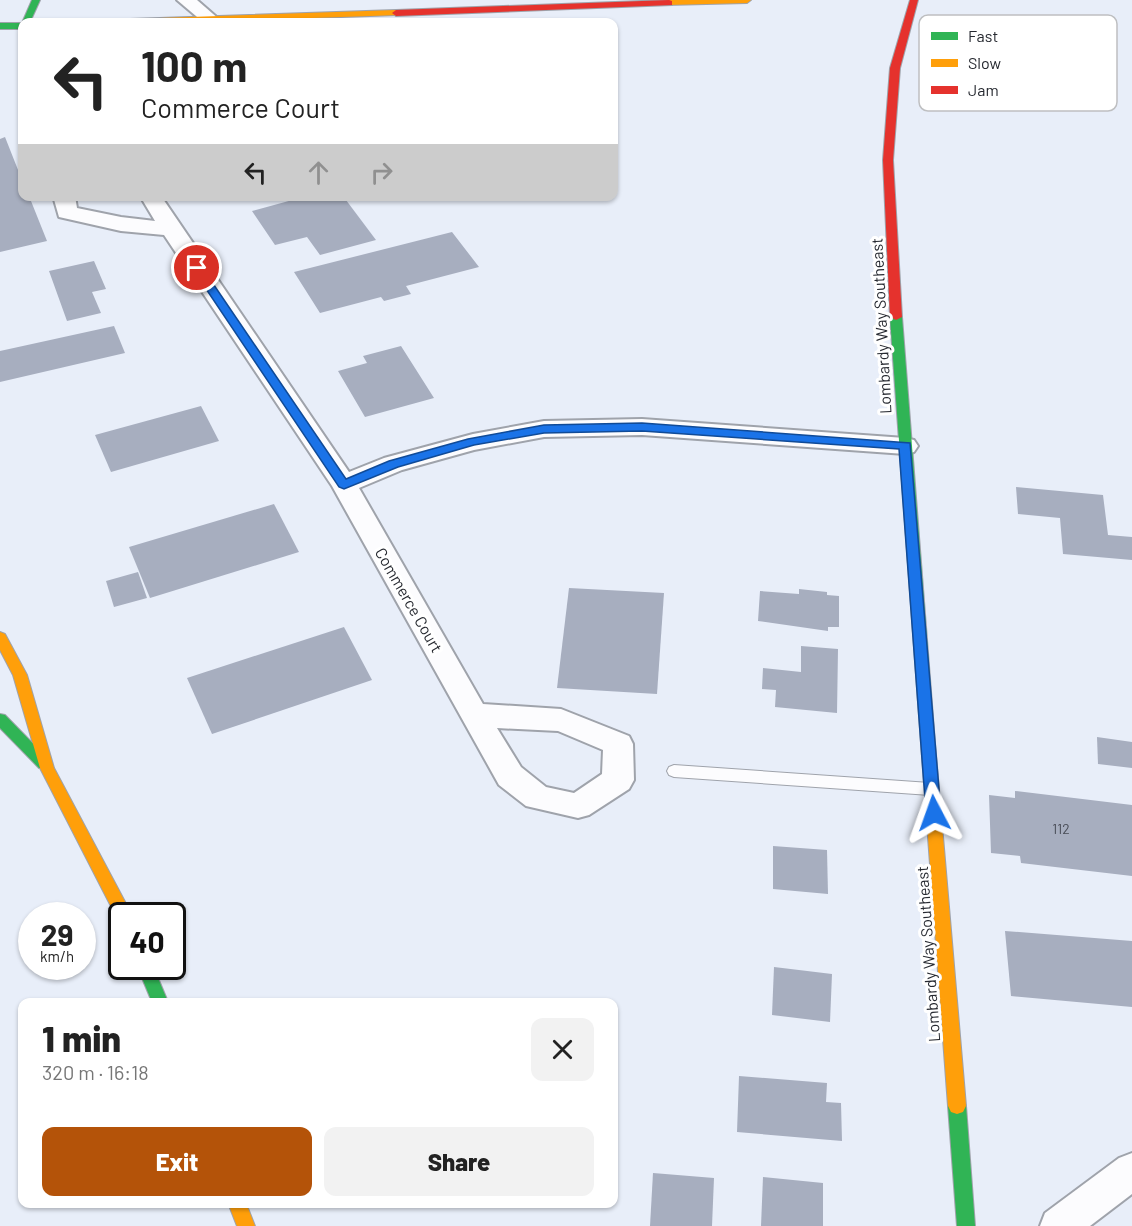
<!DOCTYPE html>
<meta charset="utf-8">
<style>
body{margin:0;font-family:Barlow,sans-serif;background:#f2f2f2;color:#222;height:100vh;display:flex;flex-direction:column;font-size:22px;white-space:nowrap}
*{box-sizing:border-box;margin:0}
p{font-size:20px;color:#767676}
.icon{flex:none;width:33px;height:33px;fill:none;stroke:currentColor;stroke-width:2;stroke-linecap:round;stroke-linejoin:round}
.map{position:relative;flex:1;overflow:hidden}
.sheet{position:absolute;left:18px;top:998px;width:600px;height:210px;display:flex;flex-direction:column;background:#fff;border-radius:12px;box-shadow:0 2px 4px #0004}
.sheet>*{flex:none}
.guide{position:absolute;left:18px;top:18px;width:600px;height:183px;border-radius:12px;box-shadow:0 2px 4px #0004;background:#fff;color:#222;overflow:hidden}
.speed{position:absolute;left:18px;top:902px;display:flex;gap:12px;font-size:30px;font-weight:700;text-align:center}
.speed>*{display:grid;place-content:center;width:78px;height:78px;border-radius:50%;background:#fff;box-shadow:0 2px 4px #0004;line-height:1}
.speed small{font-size:15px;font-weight:400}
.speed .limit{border:3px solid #111;border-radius:9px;background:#fff;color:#111}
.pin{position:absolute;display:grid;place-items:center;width:51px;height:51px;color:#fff;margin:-26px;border:3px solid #fff;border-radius:50%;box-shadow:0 2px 6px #0007}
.me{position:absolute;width:66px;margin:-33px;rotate:356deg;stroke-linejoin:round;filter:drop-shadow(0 0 4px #0008)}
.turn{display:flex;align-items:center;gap:21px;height:126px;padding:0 24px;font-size:27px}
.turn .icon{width:78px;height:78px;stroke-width:2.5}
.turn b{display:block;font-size:42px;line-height:51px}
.lanes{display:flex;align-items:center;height:57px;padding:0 24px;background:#0003;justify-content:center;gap:30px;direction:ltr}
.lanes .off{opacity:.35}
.round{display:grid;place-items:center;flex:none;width:63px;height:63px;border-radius:12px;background:#f2f2f2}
.headline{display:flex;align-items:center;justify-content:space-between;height:102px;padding:0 24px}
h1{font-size:36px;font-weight:800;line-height:45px}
.primary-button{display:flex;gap:12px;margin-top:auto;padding:12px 24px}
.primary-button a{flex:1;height:69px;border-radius:12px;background:#b45309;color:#fff;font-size:24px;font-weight:800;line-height:69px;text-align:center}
.primary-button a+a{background:#f2f2f2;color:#222}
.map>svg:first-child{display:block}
</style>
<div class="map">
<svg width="1132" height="1226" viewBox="0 0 1132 1226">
<rect width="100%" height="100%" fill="#e8eef9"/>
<g fill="#a7aebf">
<path d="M5,137L22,180V196H29L47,241L0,252V139Z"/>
<path d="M307,196H343L376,240L320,255L307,237L275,245L252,211Z"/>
<path d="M452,232L479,267L406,286L411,294L384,301L381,297L320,313L294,272Z"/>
<path d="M94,261L106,289L92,292L101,313L67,321L49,271Z"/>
<path d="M114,326L125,353L0,382V351Z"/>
<path d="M401,346L434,398L365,417L338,371L367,363L363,356Z"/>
<path d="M201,406L219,441L111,472L95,435Z"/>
<path d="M1016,487L1103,495L1108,535L1132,537V560L1063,554L1060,518L1018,514Z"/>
<path d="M274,504L299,552L150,598L129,547Z"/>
<path d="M138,572L147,598L114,607L106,581Z"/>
<path d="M569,588L664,593L657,694L557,688Z"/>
<path d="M799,589L827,592V595L839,596V627H828V631L758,621L760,591L799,594Z"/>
<path d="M344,627L372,680L212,734L187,678Z"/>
<path d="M801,646L838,649L837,713L775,707L776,690L762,689L763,668L801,672Z"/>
<path d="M1097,737L1132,742V768L1098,764Z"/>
<path d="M1015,791L1132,805V876L1021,863L1020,856L991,853L989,795L1015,798Z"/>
<path d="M773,846L827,850L828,894L773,889Z"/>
<path d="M1005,931L1132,941V1007L1011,996Z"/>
<path d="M774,967L832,974L830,1022L772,1015Z"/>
<path d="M739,1076L827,1083L826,1102L841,1103L842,1141L737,1132Z"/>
<path d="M653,1173L714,1178L712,1226H650Z"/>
<path d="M763,1177L823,1183V1226H761Z"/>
</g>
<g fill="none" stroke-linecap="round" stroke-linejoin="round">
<g stroke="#9fa3ab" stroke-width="2">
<path id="lane" d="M674,765L930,783L935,785L937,789L935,793L930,795L674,777L669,775L667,771L669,767Z"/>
</g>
<g stroke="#9fa3ab" stroke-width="4">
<g id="street">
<path d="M177,0H197L220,20L219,22H203Z"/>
<path d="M53,196H75L77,208L121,217L155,221L140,196H161L349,472L384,458L473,434L544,421L642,419L905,438L914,440L918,446L914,452L905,454L642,435L544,437L474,450L402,470L359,488L483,704L561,709L629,736L633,744L634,780L629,789L589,815L578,818L526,806L499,785L332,486L164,235L121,231L59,217ZM497,728L558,731L603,750L602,774L574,793L546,787L521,767Z"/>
<path d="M1132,1153V1194L1090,1226H1040L1045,1213L1119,1158Z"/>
</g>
</g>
<g stroke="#9fa3ab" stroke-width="2">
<g id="fast">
<path d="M32,0H40L30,22L22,23Z"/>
<rect x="0" y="23" width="22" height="6"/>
<path d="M896,314L902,317L935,743L933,747H923L921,743L890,317Z"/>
<path d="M0,714L5,715L49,760L51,764L49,768H39L0,728Z"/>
<path d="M137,966H153L168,1002H152Z"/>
<path d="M957,1098L963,1100L966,1106L975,1226H957L948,1106L951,1100Z"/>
</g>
</g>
<g stroke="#9fa3ab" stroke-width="2">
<g id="slow">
<path d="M669,0H751L747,3L666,5V1Z"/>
<path d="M396,10L399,11V15L193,22H126L130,19Z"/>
<path d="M0,632L5,634L27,675L54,768L132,915H122V921L118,920L40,768L13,675L0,650Z"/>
<path d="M928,737L933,739L935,743L966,1106L963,1112L957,1114L951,1112L948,1106L921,743L923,739Z"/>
<path d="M228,1203H246L255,1226H237Z"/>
</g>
</g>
<g stroke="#9fa3ab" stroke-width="2">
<g id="jam">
<path d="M669,0L672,1V5L396,16L392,13L396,10Z"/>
<path d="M910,0H918L900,68L893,160L902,317L896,320L890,317L883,160L890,68Z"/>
</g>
</g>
<use href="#lane" fill="#fcfcfe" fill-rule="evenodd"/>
<use href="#street" fill="#fcfcfe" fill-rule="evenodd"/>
<use href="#fast" fill="#30b455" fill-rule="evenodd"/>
<use href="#slow" fill="#ff9f0a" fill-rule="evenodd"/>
<use href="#jam" fill="#e5322d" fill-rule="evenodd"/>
</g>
<path fill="#1a73e8" stroke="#114b97" stroke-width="1.5" d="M197,265L201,266L346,479L389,461L468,439L544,425L642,423L910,443L941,813L939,817H928L926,813L899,449L642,431L544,433L474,445L398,467L344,489L339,487L192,268Z"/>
<g text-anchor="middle" stroke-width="6" stroke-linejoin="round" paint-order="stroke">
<g font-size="14" fill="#464a54">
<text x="1061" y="834">112</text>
</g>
<g font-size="16" fill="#262930" stroke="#fff">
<text transform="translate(881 326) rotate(-93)" y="6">Lombardy Way Southeast</text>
<text transform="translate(409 600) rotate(60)" y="6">Commerce Court</text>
<text transform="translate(928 954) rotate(-94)" y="6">Lombardy Way Southeast</text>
</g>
</g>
<rect x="919" y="15" width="198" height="96" rx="9" fill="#fff" stroke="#bebfc1" stroke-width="1.5"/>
<rect x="931" y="32" width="27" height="8" fill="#30b455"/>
<rect x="931" y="59" width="27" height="8" fill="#ff9f0a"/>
<rect x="931" y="86" width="27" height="8" fill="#e5322d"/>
<g font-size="16" fill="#262930">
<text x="968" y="42">Fast</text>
<text x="968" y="69">Slow</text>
<text x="968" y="96">Jam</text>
</g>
</svg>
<div class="speed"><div>29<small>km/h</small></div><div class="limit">40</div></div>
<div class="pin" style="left:197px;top:268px;background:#d93025"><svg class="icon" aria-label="arrive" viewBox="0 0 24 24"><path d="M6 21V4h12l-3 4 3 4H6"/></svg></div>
<svg class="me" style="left:934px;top:813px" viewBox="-20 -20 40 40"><path d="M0-17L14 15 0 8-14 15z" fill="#1a73e8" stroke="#fff" stroke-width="4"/></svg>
<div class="guide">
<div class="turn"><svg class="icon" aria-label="left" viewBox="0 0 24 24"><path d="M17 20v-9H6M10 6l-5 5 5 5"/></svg><div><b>100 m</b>Commerce Court</div></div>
<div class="lanes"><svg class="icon" aria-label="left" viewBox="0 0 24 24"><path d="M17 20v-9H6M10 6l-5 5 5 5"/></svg><svg class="icon off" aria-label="ahead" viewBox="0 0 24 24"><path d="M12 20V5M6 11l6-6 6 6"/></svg><svg class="icon off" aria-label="right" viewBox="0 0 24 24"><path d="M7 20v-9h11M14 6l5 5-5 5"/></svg></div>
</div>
<section class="sheet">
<div class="headline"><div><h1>1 min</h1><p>320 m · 16:18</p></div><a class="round"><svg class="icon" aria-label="close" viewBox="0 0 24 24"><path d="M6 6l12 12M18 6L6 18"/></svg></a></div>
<div class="primary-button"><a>Exit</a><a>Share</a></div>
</section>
</div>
